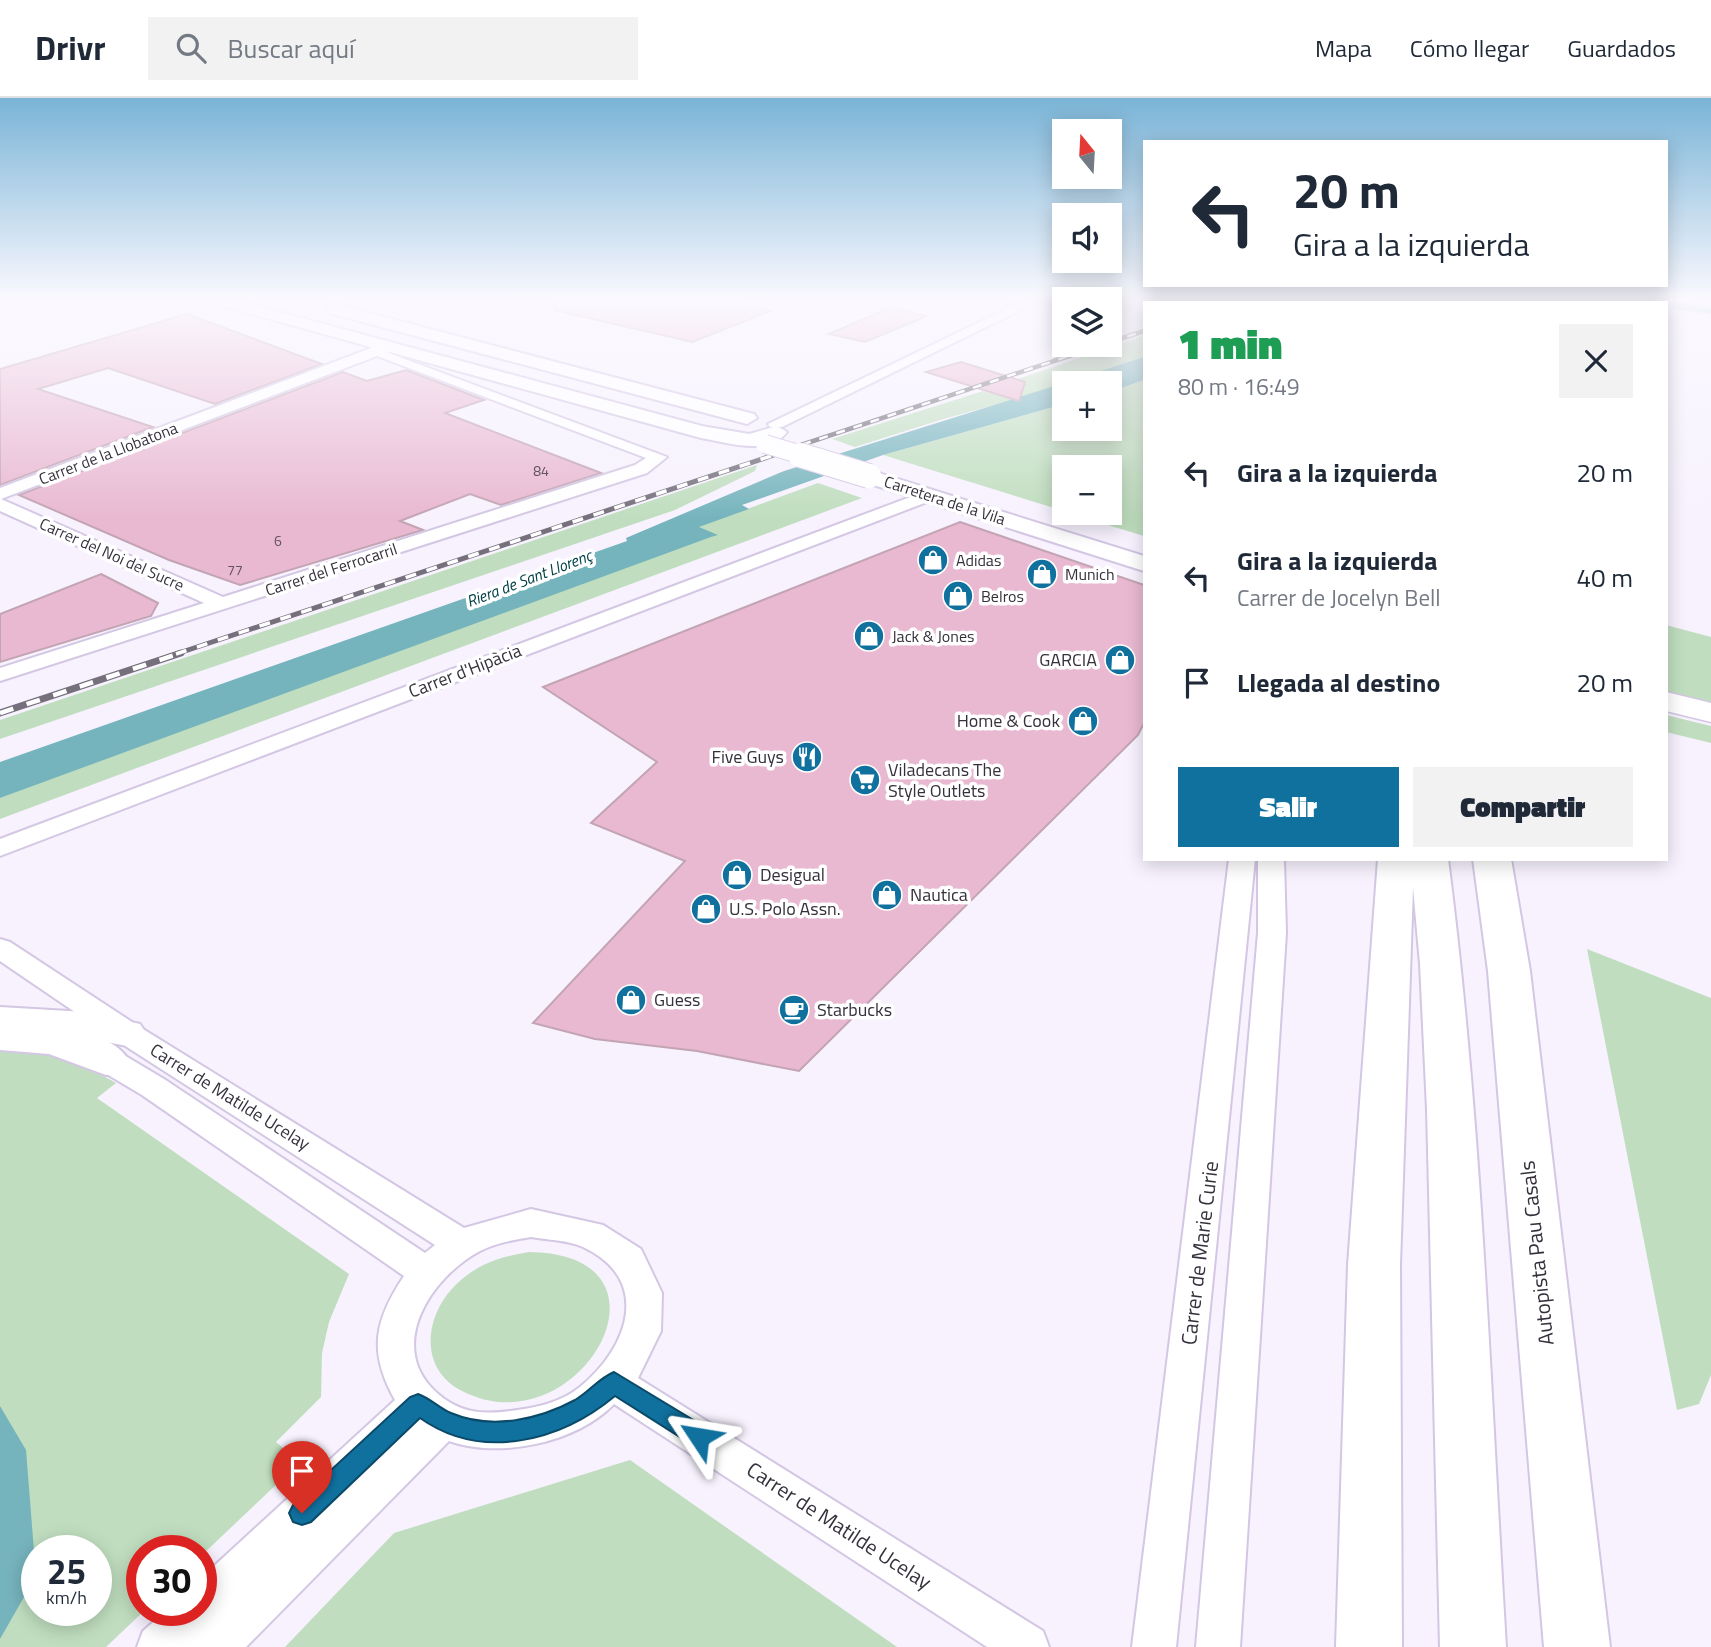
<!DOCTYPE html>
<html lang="es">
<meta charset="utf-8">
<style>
body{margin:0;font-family:"Titillium Web",sans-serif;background:#f2f2f3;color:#1f2937;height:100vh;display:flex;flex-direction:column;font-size:26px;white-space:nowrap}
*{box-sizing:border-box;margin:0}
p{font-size:23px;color:#747a83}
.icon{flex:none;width:38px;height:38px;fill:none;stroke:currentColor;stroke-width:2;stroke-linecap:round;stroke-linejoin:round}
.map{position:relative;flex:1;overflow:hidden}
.drawer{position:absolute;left:1143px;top:203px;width:525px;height:560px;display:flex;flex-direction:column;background:#fff;border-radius:0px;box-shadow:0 4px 18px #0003}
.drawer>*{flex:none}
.hud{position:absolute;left:1143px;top:42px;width:525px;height:147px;border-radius:0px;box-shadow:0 4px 18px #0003;background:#fff;color:#1f2937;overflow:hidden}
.needle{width:46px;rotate:342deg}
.buttons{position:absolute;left:1052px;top:21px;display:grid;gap:14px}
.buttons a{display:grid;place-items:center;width:70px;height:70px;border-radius:0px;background:#fff;box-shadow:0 4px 18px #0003;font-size:35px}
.speed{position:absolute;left:21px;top:1437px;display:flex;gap:14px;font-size:35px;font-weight:700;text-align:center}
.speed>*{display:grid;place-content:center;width:91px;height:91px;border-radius:50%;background:#fff;box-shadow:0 4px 18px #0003;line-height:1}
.speed small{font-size:18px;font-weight:400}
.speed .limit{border:10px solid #d22;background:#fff;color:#111}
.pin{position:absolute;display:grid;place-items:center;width:60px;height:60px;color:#fff;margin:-72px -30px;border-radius:50% 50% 50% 0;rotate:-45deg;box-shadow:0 0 7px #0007}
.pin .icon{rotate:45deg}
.me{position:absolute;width:77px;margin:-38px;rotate:303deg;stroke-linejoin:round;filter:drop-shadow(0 0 5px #0008)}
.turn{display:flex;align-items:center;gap:24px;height:147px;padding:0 35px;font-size:32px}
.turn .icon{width:91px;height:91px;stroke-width:2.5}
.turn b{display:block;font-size:49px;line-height:60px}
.round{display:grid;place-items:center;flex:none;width:74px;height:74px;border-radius:0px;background:#f2f2f3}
.headline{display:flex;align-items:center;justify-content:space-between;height:119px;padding:0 35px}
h1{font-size:42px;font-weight:800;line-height:52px;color:#1e9e55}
.button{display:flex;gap:14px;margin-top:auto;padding:14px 35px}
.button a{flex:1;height:80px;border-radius:0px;background:#10709e;color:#fff;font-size:28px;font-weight:800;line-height:80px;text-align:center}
.button a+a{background:#f2f2f3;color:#1f2937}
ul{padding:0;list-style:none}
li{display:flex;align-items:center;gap:21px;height:105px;padding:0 35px}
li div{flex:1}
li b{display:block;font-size:26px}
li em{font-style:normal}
header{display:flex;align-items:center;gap:42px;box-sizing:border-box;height:98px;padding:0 35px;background:#fff;border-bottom:2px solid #e0e1e3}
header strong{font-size:33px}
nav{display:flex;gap:38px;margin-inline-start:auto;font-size:24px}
.search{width:490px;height:63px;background:#f2f2f3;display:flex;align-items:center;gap:18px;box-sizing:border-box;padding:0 24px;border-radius:0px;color:#747a83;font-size:26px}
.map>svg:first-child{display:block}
</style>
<header>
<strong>Drivr</strong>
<div class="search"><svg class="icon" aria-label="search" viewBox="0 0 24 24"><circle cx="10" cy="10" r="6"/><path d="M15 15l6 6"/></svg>Buscar aquí</div>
<nav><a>Mapa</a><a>Cómo llegar</a><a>Guardados</a></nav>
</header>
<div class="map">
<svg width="1711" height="1549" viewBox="0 0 1711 1549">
<rect width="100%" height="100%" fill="#f7f2fe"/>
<g fill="#c0debf" fill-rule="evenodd">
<path d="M1144,238V265L1075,285H1064V288L940,322L855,349L832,341L983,293L993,296L1027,285L1018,281Z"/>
<path d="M1144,282V438L1068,415H1110V369H1064V413L883,357L1064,306V331H1110V294Z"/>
<path d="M757,367L755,373L675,412L0,641V622Z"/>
<path d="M818,385L862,400L0,721V700L690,432Z"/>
<path d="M1666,527L1711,539V607L1666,595Z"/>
<path d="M1666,617L1711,628V645L1666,634Z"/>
<path d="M1587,851L1711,900V1277L1699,1306L1677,1312Z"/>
<path d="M0,949C46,950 76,962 116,985L97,1000L349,1176L329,1224L322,1255L321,1299L276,1344L300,1364L201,1458V1452H142V1512H145L106,1549H0ZM37,1452H96V1512H37Z"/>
<path d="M529,1154C691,1156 578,1353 462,1293C415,1269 426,1211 461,1182C480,1165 504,1158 529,1154Z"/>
<path d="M630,1362L897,1549H285L394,1435Z"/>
</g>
<g fill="#76b4bd">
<path d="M1601,203H1670L1711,208V216L1666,210V205Z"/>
<path d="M1144,259V282L1110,294V285H1064Z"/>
<path d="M1064,285V306L883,357L742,407L749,411L699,429L718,437L711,439L0,700V664L627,443L626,440L784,373Z"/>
<path d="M0,1308L26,1352L36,1478L0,1541Z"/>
</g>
<g fill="#e9b9d2" stroke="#c3a4b3" stroke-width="2">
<path d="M555,203H726L771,213L692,244L554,212Z"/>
<path d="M891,209L927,218L865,244L829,236Z"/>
<path d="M187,216L322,266L215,306L108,270L38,291L153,329L0,387V271Z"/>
<path d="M961,264L1025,284L1019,303L926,274Z"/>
<path d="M406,272L484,302L445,315L601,375L501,407L470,396L400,423L423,432L240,487L169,462L19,397L343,274L367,283Z"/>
<path d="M960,424L1144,487V625L1138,637L799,973L697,953L595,941L533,925L685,763L591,725L657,664L543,589Z"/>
<path d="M101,476L158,505L151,518L0,564V516Z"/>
</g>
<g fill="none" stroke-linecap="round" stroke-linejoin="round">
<g stroke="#d3c7e3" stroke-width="4">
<g id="minor">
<path d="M1023,203H1039L782,329H770L768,326Z"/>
<path d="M374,241L379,242L389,255L667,359L647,375L0,583V570L204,505L0,413V390L371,250L367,245ZM377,258L646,360L635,367L223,499L1,401Z"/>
<path d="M929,392L938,397L935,401L0,758V741Z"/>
<path d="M1229,761H1255L1176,1549H1132Z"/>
<path d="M1258,761H1284L1286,835L1240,1549H1196L1258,835Z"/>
<path d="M0,841L10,844L138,928L464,1130L531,1111L603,1127L641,1151L662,1195L661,1233L638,1280L1043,1533L1049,1549H987L614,1306C576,1345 500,1361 449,1343L246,1549H137L143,1533L167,1512H201V1480L395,1302C368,1254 374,1223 404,1178L142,997L95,969L91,961L95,953L106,950L117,953L164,981L425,1155L435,1147L116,942L0,863ZM531,1139C547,1142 568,1142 583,1149C653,1182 628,1250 580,1289C560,1305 535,1310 510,1313C481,1317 458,1314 437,1295C385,1249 431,1179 480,1153C496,1145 513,1142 531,1139Z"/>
</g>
</g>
<g stroke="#d3c7e3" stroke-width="4">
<g id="tertiary">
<path d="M213,203H239L702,328L749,336L777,328L787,334C768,359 726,344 701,340L215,206Z"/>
<path d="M335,206L754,316L757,320L747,326L329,215L327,211Z"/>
<path d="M869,372L1144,458V473L861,383L858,378Z"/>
<path d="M0,909L86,914L140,926L146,935L140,944L127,948L86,940L0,935Z"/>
</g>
</g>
<g stroke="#d3c7e3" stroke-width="3">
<path id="secondary" d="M1666,594L1711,605V624L1666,613Z"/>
</g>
<g stroke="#d3c7e3" stroke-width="4">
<g id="motorway">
<rect x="1332" y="203" width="18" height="2"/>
<path d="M1362,203H1380L1381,205H1362Z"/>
<path d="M1378,761H1448C1482,1022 1490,1287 1506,1549H1440L1427,1011L1420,866L1413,789L1400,1167L1402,1549H1336L1348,1167Z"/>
<path d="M1473,761H1511L1530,873L1610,1549H1544L1488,873Z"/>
<path d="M0,922C34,924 110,930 128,961L122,972L106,977L49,956L0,952Z"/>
</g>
</g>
<use href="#minor" fill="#fff" fill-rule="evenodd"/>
<use href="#tertiary" fill="#fff" fill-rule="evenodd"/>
<use href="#secondary" fill="#fff" fill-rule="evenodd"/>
<use href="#motorway" fill="#fff" fill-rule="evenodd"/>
<g stroke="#75707c" stroke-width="4.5">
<g id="rail-far2">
<path d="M1229,205L1235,203"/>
<path d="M1110,244L1144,233"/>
<path d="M768,358L1102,247"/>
</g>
</g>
<g stroke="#75707c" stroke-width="5">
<path id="rail-far1" d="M176,556L774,357"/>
</g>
<g stroke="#75707c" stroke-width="7">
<path id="rail" d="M0,615L181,555"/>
</g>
<use href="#rail-far2" stroke="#fff" stroke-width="2.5" stroke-dasharray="9" stroke-linecap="butt"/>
<use href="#rail-far1" stroke="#fff" stroke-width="3.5" stroke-dasharray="11" stroke-linecap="butt"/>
<use href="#rail" stroke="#fff" stroke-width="4.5" stroke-dasharray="14" stroke-linecap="butt"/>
<g stroke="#d3c7e3" stroke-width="20" stroke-linecap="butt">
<path id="tertiary-bridge-far1" d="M765,346L805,358"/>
</g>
<g stroke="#d3c7e3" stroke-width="26" stroke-linecap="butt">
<path id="tertiary-bridge" d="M800,357L869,378"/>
</g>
<use href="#tertiary-bridge-far1" stroke="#fff" stroke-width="18"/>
<use href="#tertiary-bridge" stroke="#fff" stroke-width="24"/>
</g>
<linearGradient id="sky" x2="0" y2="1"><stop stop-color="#7ab4d7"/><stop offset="0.48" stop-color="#fbf9ff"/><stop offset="1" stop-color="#fbf9ff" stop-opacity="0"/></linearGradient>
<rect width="1711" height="420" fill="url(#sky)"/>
<path fill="#10709e" stroke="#0a4967" stroke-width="2" d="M614,1274L708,1331L711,1339L708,1346L699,1349L691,1346L615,1298C561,1343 482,1364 420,1320L311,1424L302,1427L293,1424L289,1415L293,1407L410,1299L418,1296C430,1300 439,1310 451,1315C491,1332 538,1322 575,1302C589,1294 599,1280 614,1274Z"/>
<defs>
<g id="shop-disc" transform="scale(1.575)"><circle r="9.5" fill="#10709e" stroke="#fff"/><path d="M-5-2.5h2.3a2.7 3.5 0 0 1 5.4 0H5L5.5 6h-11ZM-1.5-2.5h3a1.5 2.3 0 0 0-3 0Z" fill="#fff"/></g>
<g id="restaurant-disc" transform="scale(1.575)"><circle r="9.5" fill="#10709e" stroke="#fff"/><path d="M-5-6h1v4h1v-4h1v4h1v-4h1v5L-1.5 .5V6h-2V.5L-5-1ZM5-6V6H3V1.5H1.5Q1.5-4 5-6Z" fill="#fff"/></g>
<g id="supermarket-disc" transform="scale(1.575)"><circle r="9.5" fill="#10709e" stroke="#fff"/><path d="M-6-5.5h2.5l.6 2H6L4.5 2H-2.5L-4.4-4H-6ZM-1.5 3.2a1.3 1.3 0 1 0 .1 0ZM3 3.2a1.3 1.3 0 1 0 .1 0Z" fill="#fff"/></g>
<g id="cafe-disc" transform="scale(1.575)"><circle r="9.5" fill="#10709e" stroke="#fff"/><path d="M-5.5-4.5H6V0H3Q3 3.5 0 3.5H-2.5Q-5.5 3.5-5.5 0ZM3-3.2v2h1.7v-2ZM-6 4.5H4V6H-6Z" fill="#fff"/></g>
</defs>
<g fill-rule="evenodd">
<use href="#shop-disc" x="933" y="462"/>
<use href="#shop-disc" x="1042" y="476"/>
<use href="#shop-disc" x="958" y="498"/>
<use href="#shop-disc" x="869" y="538"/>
<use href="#shop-disc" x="1120" y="562"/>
<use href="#shop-disc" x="1083" y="623"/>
<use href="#restaurant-disc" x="807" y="659"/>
<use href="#supermarket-disc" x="865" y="682"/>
<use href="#shop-disc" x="737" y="777"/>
<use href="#shop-disc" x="887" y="797"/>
<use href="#shop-disc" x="706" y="811"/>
<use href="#shop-disc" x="631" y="902"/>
<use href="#cafe-disc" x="794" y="912"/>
</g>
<g text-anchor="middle" stroke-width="7" stroke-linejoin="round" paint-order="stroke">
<g font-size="14" fill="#625261">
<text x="541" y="378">84</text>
<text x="278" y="448">6</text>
<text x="235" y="477">77</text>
</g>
<g font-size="16" fill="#35303b" stroke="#fff">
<text transform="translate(108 355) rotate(-21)" y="6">Carrer de la Llobatona</text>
<text transform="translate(945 402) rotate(18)" y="6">Carretera de la Vila</text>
<text transform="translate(112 456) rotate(24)" y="6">Carrer del Noi del Sucre</text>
<text transform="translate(331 471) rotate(-18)" y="6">Carrer del Ferrocarril</text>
</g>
<g font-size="16" fill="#35303b" stroke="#fff" text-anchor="start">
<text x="956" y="468">Adidas</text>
<text x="1065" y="482">Munich</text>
<text x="981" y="504">Belros</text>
<text x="892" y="544">Jack &amp; Jones</text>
</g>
<g font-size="16" font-style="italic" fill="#024047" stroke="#fff">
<text transform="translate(529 480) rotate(-21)" y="6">Riera de Sant Llorenç</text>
</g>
<g font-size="18" fill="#35303b" stroke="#fff" text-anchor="start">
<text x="1097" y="568" text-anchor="end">GARCIA</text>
<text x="1060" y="629" text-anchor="end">Home &amp; Cook</text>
<text x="784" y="665" text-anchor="end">Five Guys</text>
<text x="888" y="678">Viladecans The<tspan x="888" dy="21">Style Outlets</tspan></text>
<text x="760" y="783">Desigual</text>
<text x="910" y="803">Nautica</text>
<text x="729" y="817">U.S. Polo Assn.</text>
<text x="654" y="908">Guess</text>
<text x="817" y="918">Starbucks</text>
</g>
<g font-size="18" fill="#35303b" stroke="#fff">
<text transform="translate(465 573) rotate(-21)" y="6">Carrer d'Hipàcia</text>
<text transform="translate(230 999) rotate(32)" y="6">Carrer de Matilde Ucelay</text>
</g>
<g font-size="21" fill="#35303b" stroke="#fff">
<text transform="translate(1200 1155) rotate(-83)" y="7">Carrer de Marie Curie</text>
<text transform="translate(1537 1155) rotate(-96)" y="7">Autopista Pau Casals</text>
<text transform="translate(839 1428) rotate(33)" y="7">Carrer de Matilde Ucelay</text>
</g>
</g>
</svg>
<div class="buttons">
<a><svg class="needle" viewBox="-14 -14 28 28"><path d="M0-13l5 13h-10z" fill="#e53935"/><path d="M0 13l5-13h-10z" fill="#747a83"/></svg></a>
<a><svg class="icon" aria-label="sound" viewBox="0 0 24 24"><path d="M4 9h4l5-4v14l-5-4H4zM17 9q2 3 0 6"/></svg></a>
<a><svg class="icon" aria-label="layers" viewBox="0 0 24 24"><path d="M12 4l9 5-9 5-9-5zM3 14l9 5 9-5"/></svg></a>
<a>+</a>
<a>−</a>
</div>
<div class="speed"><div>25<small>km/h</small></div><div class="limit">30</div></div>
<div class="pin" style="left:302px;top:1415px;background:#d93025"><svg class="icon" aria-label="arrive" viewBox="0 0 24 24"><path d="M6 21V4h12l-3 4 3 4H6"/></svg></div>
<svg class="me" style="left:699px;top:1339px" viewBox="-20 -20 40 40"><path d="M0-17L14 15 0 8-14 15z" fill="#10709e" stroke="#fff" stroke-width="4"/></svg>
<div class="hud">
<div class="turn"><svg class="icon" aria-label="left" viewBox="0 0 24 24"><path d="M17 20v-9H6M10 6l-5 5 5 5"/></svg><div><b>20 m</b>Gira a la izquierda</div></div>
</div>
<section class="drawer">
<div class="headline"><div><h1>1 min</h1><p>80 m · 16:49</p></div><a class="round"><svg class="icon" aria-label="close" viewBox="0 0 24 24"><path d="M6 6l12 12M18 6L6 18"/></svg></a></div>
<ul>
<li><svg class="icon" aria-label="left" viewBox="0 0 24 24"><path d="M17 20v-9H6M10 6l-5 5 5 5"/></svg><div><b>Gira a la izquierda</b></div><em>20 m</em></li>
<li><svg class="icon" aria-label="left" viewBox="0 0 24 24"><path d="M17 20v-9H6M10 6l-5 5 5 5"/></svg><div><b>Gira a la izquierda</b><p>Carrer de Jocelyn Bell</p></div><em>40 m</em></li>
<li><svg class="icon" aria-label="arrive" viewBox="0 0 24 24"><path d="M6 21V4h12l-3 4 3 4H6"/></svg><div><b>Llegada al destino</b></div><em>20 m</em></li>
</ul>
<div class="button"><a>Salir</a><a>Compartir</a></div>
</section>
</div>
